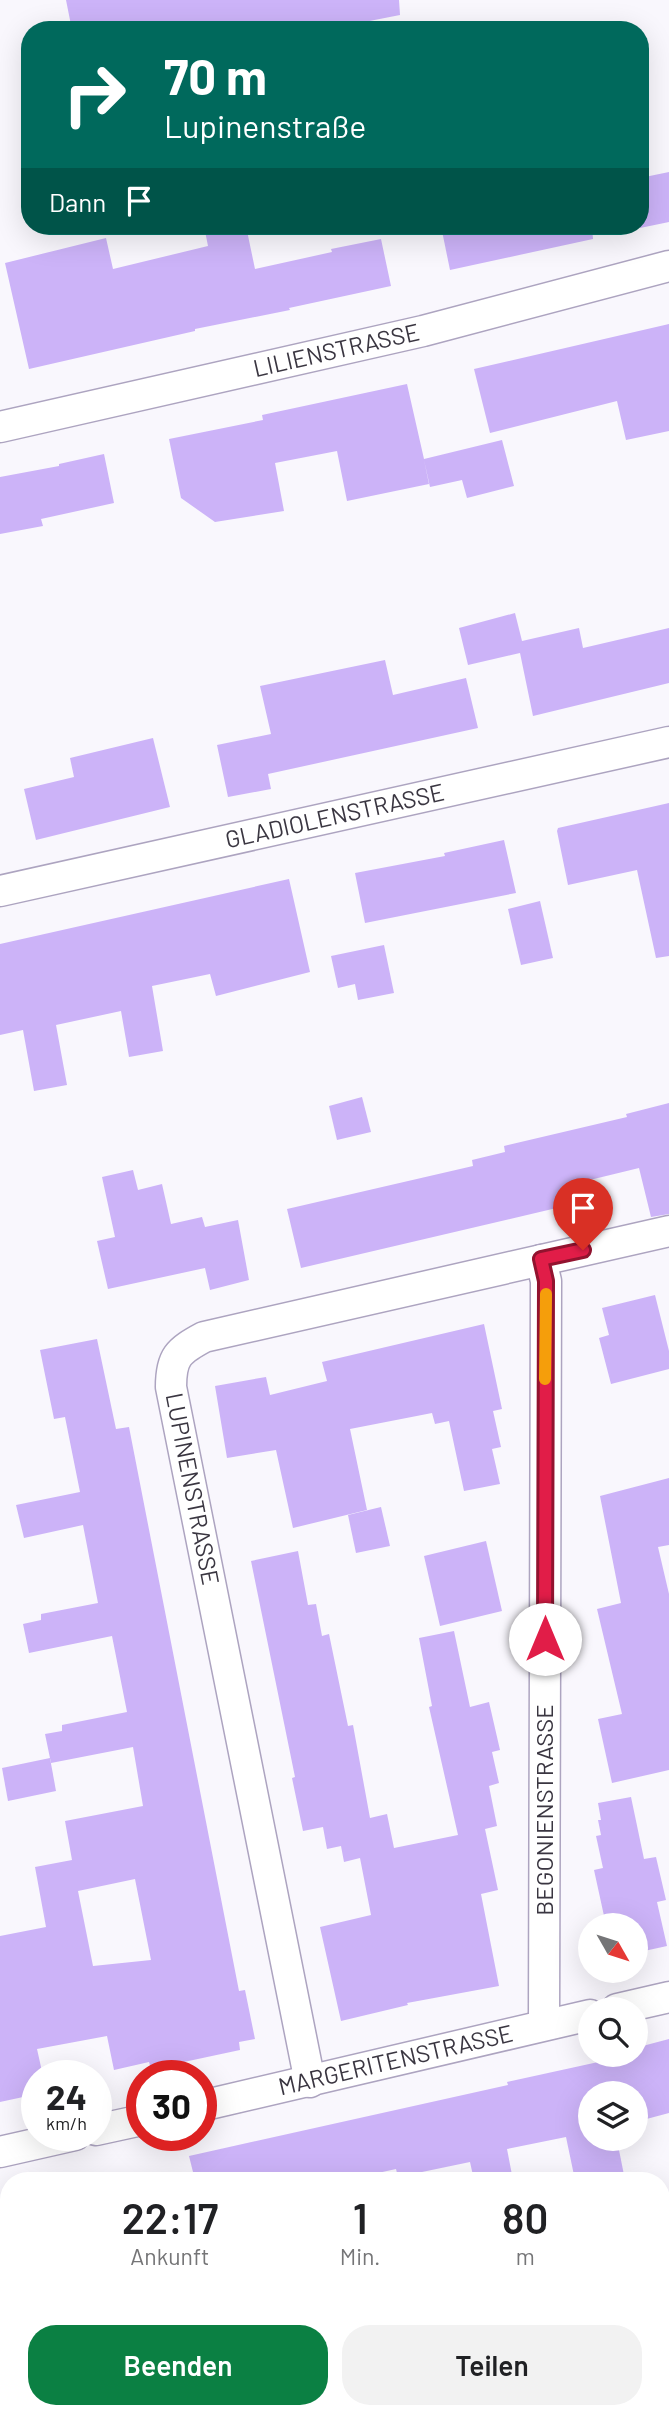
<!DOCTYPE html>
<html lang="de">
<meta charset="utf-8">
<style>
body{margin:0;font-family:Barlow,sans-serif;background:#f2f2f2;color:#202124;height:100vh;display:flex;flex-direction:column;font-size:26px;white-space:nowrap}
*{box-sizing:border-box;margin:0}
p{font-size:23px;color:#757577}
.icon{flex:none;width:38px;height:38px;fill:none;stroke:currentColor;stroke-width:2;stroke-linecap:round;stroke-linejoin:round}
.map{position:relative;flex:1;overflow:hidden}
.sheet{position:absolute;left:0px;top:2172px;width:670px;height:247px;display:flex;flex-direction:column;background:#fff;border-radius:28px 28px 0 0;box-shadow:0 7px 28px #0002}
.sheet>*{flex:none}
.guide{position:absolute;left:21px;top:21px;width:628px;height:214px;border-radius:28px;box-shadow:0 7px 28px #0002;background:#00695c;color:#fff;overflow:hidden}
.needle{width:46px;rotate:129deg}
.controls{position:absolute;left:578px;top:1913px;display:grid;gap:14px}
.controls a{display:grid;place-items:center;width:70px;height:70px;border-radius:50%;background:#fff;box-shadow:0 7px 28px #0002;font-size:35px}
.speed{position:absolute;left:21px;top:2060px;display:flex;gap:14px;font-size:35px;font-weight:700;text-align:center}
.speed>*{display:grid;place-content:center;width:91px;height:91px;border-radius:50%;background:#fff;box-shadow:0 7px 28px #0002;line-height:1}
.speed small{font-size:18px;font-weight:400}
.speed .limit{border:10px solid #d22;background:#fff;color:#111}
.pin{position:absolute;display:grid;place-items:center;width:60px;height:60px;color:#fff;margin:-72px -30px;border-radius:50% 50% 50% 0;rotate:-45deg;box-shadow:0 0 7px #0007}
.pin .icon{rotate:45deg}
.me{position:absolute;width:77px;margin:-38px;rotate:0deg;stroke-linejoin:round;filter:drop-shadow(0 0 5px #0008)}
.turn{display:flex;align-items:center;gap:24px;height:147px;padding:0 28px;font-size:32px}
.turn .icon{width:91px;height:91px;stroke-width:2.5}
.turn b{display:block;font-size:49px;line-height:60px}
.then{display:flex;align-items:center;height:66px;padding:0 28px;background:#0003;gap:14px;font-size:26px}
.eta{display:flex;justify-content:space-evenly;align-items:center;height:119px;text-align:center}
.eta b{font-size:42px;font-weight:600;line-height:49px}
.button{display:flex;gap:14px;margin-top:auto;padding:14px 28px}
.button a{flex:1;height:80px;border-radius:28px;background:#0b8043;color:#fff;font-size:28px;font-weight:600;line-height:80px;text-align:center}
.button a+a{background:#f2f2f2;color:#202124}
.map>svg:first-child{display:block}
</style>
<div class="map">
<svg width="669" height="2417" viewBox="0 0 669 2417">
<rect width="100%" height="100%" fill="#f9f7fd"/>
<g fill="#ccb3f8" fill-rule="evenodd">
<path d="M66,0H399L400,15L344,26L345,30H72Z"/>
<path d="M669,172V222L640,228V178Z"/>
<path d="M204,226H246L255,269L332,252L331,249L381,239L391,286L289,308L290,310L195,329V331L29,369L5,263L106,238L113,269L208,246Z"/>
<path d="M441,226H592L593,239L450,270Z"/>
<path d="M669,324V431L626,440L617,401L490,433L474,369Z"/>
<path d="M407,384L424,459L502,440L514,486L467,498L462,480L430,487L424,460L429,484L347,501L337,451L275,463L284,511L215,522L181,498L169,439L263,420L262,415Z"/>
<path d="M104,454L114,503L41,519L43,526L0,534V477L59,466V464Z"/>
<path d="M515,613L522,641L579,628L583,648L669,628V683L533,716L520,653L468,665L459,628Z"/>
<path d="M385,660L393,695L466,678L478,728L268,774L271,789L228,797L217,745L271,734L260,686Z"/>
<path d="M153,738L170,807L36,840L24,789L74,777L70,758Z"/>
<path d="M669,803V956L656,958L637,870L568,885L557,831L558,828Z"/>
<path d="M504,840L516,893L365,923L355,873L445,856L444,853Z"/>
<path d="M289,879L310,972L216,996L210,974L152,986L163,1051L129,1057L121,1011L56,1025L67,1085L34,1091L23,1030L0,1035V944Z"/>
<path d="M540,901L553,958L521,965L508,909Z"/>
<path d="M384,945L394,993L358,1000L355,984L338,988L331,956Z"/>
<path d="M362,1097L371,1132L337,1140L329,1106Z"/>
<path d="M669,1103V1214L651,1217L639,1168L561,1187L565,1206L301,1268L287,1209L473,1166L472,1160L505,1152L504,1146L627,1117L626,1114Z"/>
<path d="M133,1170L138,1190L162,1184L171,1224L202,1217L205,1227L238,1220L249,1280L210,1290L205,1268L108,1289L97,1241L115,1237L102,1177Z"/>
<path d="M655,1295L669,1351V1369L611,1384L599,1338L609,1335L602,1308Z"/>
<path d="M484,1324L502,1409L493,1411L501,1447L492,1449L500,1484L464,1491L449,1421L435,1424L432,1413L350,1429L367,1510L293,1528L276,1450L227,1458L215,1386L266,1377L270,1395L327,1381L322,1362Z"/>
<path d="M97,1339L116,1429L129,1427L239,1991L245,1990L255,2039L239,2042L240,2050L151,2069L149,2062L114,2070L107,2036L37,2049L43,2076H37V2094L0,2102V1936L46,1927L35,1867L72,1860L65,1821L143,1806L133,1747L51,1763L45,1734L62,1731V1725L127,1712L112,1636L29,1653L23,1624L41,1620V1614L98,1603L83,1525L24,1538L16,1505L80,1492L65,1417L54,1419L40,1350ZM135,1879L151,1960L93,1966L78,1891Z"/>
<path d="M669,1478V1545L658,1547L669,1594V1770L612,1783L598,1719L622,1714L597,1609L621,1603L600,1496Z"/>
<path d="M381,1507L390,1546L356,1553L348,1515Z"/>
<path d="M486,1541L502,1611L440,1626L424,1556Z"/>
<path d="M298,1551L308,1605L316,1604L322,1636L329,1634L348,1726L353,1725L370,1818L387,1814L394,1848L458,1835L429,1707L432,1706L419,1638L454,1631L470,1707L489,1702L500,1750L492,1752L499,1783L489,1786L497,1826L485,1829L498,1890L481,1894L499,1986L407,2003L408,2005L341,2021L320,1927L371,1915L360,1858L344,1862L341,1846L327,1849L323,1827L303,1831L292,1778L295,1777L251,1561Z"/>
<path d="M50,1758L56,1791L8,1801L2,1768Z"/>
<path d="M631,1797L644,1859L656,1857L666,1900L657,1902L667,1946L635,1953V1925H606L594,1870L603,1868L596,1836L601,1835L598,1820H601L598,1803Z"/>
<path d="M669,2039V2113L639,2121L642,2133L635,2135V2093H590V2138H621L617,2140L625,2180H575L566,2137L507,2149L513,2180H474L470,2162L398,2177L396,2169L346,2180H195L189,2156L508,2085L507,2082L612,2059L611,2054H635V2048Z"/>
</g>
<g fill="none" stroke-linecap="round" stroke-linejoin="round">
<g stroke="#ada4c0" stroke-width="33">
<g id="minor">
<path id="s1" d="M0,427L423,331L669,266"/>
<path id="s2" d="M0,891L669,742"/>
<path d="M541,1260L546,1281L544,2025"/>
<path d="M617,2009L669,1997"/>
<path d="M310,2082L171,1387C171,1357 178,1351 204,1337L669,1231"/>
<path id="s3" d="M201,2106L590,2015"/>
<path d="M96,2130L142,2120"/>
<path d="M0,2152L75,2135"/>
<path d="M662,2383L669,2381"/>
<path d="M514,2417L546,2410"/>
</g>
</g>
<use href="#minor" stroke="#fff" stroke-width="30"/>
</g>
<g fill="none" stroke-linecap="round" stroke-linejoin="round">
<g stroke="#92132f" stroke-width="18">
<path id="route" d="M545,1639L546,1281L541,1259L583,1250"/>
</g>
<use href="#route" stroke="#e11d48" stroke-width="12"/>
<path stroke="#f59e0b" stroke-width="12" d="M545,1379L546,1294"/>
</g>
<g text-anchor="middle" stroke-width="5" stroke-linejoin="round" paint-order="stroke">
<g font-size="24" fill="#3a3641" stroke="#fff">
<text dy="8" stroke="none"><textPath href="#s1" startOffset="345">LILIENSTRASSE</textPath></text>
<text dy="8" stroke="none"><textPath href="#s2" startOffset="343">GLADIOLENSTRASSE</textPath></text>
<text transform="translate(192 1489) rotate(79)" y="8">LUPINENSTRASSE</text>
<text transform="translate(545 1810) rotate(-90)" y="8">BEGONIENSTRASSE</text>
<text dy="8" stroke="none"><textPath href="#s3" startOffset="200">MARGERITENSTRASSE</textPath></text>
</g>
</g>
</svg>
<div class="controls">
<a><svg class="needle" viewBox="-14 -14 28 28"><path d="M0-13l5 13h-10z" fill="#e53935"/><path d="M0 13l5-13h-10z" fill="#757577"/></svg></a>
<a><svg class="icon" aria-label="search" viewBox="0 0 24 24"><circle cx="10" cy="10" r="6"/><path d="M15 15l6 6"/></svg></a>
<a><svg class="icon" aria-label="layers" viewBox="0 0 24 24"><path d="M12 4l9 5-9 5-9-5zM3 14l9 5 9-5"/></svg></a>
</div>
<div class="speed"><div>24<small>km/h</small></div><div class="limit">30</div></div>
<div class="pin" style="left:583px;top:1250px;background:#d93025"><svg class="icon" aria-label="arrive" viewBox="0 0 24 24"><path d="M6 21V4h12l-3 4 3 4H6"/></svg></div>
<svg class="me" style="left:545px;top:1639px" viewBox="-20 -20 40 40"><circle r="19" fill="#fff"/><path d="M0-13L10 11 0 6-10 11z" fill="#e11d48"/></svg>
<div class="guide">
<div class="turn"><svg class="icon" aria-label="right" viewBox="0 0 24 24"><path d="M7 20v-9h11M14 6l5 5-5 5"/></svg><div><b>70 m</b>Lupinenstraße</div></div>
<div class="then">Dann<svg class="icon" aria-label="arrive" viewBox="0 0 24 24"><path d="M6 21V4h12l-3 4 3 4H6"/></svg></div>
</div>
<section class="sheet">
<div class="eta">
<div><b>22:17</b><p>Ankunft</p></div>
<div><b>1</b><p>Min.</p></div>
<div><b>80</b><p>m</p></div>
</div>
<div class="button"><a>Beenden</a><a>Teilen</a></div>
</section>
</div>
